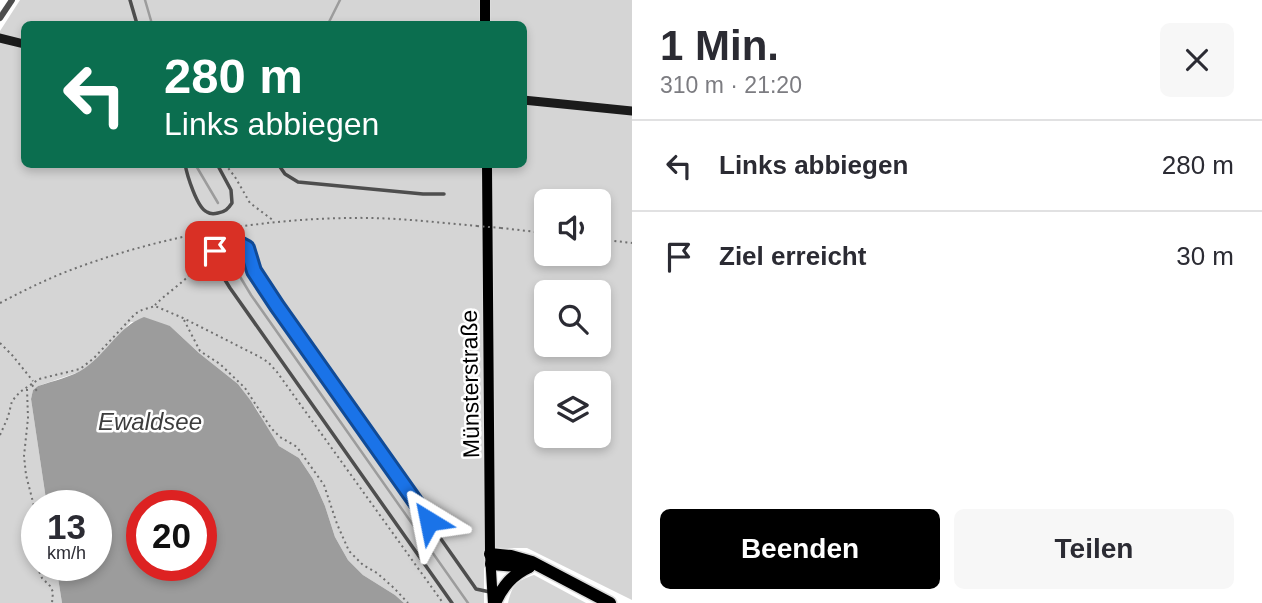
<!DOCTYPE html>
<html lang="de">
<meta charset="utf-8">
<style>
body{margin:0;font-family:Helvetica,sans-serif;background:#f7f7f7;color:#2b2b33;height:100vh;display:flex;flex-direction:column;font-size:26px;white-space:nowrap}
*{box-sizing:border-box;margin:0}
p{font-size:23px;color:#7c7c81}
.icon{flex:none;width:38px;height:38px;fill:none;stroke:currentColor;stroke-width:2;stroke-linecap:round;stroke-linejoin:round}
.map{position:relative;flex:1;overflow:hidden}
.drawer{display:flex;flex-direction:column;background:#fff;width:630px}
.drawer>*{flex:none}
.hud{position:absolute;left:21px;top:21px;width:506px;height:147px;border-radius:10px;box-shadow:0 4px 10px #0003;background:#0b6e4f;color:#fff;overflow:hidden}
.fabs{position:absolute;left:534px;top:189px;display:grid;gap:14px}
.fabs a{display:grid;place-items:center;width:77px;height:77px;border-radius:10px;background:#fff;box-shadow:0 4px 10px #0003;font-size:35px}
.speed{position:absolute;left:21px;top:490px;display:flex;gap:14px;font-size:35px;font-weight:700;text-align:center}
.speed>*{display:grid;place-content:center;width:91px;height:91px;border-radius:50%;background:#fff;box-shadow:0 4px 10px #0003;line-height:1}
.speed small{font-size:18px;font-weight:400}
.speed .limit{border:10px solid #d22;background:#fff;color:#111}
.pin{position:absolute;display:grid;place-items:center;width:60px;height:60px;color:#fff;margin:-30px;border-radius:14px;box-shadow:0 4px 10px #0006}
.me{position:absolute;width:77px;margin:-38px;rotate:325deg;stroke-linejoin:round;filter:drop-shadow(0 0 5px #0008)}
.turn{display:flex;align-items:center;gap:24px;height:147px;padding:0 28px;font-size:32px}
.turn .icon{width:91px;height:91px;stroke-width:2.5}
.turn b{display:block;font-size:49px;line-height:60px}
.round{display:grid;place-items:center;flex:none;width:74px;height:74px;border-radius:10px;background:#f7f7f7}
.overview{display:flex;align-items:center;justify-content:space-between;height:119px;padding:0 28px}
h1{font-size:42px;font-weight:700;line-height:52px}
.button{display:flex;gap:14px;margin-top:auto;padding:14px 28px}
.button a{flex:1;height:80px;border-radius:10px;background:#000;color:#fff;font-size:28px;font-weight:700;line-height:80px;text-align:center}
.button a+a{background:#f7f7f7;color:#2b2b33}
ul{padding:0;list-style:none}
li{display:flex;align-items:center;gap:21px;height:91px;padding:0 28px;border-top:2px solid #e1e1e2}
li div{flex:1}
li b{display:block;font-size:26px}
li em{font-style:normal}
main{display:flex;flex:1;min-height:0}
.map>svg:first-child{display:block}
</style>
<main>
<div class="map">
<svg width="632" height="603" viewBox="0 0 632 603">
<rect width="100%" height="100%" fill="#fff"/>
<g fill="#d5d5d5" fill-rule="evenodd">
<path d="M20,0H632V600L527,548H507L484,554V603H404L395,595L363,575L348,560L335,537L325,506L313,479L299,458L279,446L266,428L258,411L238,384L199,353L170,326L131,322L96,360L82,371L38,386L33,390L31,399L47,506H37V565H56L62,603H0V31ZM24,24H523V164H24ZM546,201H598V254H546ZM546,292H598V345H546ZM546,383H598V436H546Z"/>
<path d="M534,575L586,603H508C512,585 516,581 534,575Z"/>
</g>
<path fill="#9c9c9c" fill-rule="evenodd" d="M144,317L170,326L199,353L238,384L251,401L279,446L299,458L313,479L325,506L335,537L348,560L363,575L395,595L404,603H62L56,565H96V506H47L31,399L33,390L38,386C53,381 72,377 85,368C107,353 119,326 144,317ZM142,506H201V565H142Z"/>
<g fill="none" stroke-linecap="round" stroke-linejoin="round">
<g stroke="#9c9c9c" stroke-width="2.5">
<path d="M145,0L152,24"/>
<path d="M328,24L340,0"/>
<path d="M195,164L218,203"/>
<path d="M232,253L239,275L251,295L468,603"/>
</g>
<g stroke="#dbdbdb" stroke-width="12">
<g id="primary">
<path d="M485,0V24"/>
<path d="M487,164L490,554L493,603"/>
</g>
</g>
<g stroke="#dbdbdb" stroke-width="15">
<g id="motorway">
<path d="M490,554L511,556L532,562L610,603"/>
<path d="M491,564L529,567"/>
<path d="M495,603C503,586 512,575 529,567"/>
</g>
</g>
<g stroke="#707070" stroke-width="2" stroke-dasharray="2 3.5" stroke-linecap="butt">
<path d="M225,164L235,177L250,203L274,221"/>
<path d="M501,228L546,233"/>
<path d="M598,239L632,243"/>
<path d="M0,303C21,292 41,282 63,273C152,238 253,219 349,218C392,217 434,222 477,226"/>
<path d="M155,305C163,296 191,277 194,269C197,256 187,250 199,235"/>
<path d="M184,320L200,351L220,364L245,388L271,428L280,437L297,447L324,485L337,524L349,551L363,565L377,573L394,588L408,603"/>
<path d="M0,343L12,355L33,381"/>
<path d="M32,385L37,391"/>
<path d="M27,389L28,418L24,456L26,475L35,510V534L30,551L42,578L50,586L53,592L52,603"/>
<path d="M0,435L8,417L12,401L20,392L39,379L80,369L94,358L135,314L142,310L155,306L183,318L258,356L268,362L277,372L443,603"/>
</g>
<g stroke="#4e4e4e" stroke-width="3.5">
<path d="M130,0L137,24"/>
<path d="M185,164C187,175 197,208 207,212C210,214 214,214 218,213C225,212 228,209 232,203L231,190L217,164"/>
<path d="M278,164L285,174L298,182L423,194H444"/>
<path d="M452,603L230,288C218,268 202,249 234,241L247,248L254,271L277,306L474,586L476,589L490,592"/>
</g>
<path stroke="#4e4e4e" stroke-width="6" d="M0,18L12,0"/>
<g stroke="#1b1b1b" stroke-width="9">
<path d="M0,38L24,44"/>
<path d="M523,100L632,111"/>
</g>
<use href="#primary" stroke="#000" stroke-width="10"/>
<use href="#motorway" stroke="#000" stroke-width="12"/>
<path stroke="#707070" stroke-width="2" stroke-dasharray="2 3.5" stroke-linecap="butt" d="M477,226L501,228"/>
</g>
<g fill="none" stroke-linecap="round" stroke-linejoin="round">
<g stroke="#114b97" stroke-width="18">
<path id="route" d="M215,251L219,246L234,241L247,248L254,271L277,306L429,521"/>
</g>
<use href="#route" stroke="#1a73e8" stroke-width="12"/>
</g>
<g text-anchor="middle" stroke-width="5" stroke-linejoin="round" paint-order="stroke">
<g font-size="23" fill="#000" stroke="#fff">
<text transform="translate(470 384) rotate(-91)" y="8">Münsterstraße</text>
</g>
<g font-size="24" font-style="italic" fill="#3d3d3d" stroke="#fff">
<text x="150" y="430">Ewaldsee</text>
</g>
</g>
</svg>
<div class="fabs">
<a><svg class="icon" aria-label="sound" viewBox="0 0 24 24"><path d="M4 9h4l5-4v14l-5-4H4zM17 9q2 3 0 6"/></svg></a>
<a><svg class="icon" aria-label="search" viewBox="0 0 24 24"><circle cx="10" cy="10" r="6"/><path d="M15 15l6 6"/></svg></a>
<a><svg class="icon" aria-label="layers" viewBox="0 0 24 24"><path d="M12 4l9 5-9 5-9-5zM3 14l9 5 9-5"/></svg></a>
</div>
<div class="speed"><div>13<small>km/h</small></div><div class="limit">20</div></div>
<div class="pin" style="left:215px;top:251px;background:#d93025"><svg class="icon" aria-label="arrive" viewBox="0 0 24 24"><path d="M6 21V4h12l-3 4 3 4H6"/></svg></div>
<svg class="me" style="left:429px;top:521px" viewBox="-20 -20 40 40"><path d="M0-17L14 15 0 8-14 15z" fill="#1a73e8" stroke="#fff" stroke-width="4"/></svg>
<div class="hud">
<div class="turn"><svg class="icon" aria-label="left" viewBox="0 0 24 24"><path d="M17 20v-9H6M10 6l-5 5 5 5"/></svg><div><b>280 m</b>Links abbiegen</div></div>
</div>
</div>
<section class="drawer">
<div class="overview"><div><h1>1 Min.</h1><p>310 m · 21:20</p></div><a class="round"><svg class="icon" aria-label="close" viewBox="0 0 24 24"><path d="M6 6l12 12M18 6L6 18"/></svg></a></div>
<ul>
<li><svg class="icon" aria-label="left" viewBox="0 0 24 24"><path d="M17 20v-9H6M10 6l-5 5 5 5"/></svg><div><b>Links abbiegen</b></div><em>280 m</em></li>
<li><svg class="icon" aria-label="arrive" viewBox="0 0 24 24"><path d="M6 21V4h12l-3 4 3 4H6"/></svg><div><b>Ziel erreicht</b></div><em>30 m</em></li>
</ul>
<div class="button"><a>Beenden</a><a>Teilen</a></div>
</section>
</main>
